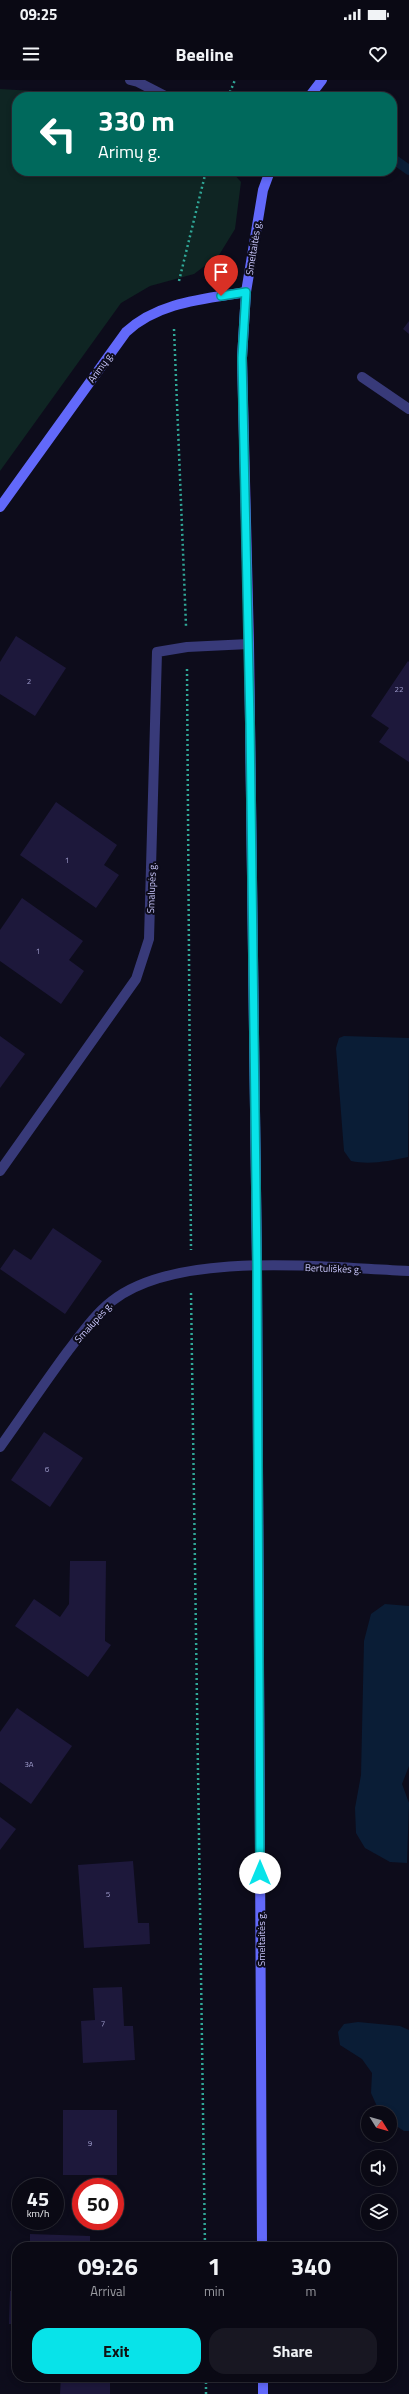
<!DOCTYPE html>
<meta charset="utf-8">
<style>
body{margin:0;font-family:"Titillium Web",sans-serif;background:#181722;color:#f1f3f6;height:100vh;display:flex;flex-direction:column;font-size:15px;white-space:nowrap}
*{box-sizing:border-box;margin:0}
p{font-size:13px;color:#999aa0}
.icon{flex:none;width:22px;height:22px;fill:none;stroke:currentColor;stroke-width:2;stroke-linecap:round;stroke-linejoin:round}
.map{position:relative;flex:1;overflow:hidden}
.side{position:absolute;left:12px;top:2162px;width:385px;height:140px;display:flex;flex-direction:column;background:#0a0914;border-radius:16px;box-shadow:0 2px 6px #0003,0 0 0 1px #2a2a34}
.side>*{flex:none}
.top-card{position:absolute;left:12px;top:12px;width:385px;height:84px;border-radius:16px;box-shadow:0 2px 6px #0003,0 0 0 1px #2a2a34;background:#00695c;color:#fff;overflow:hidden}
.needle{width:26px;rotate:127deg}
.buttons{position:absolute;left:361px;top:2026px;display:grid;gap:8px}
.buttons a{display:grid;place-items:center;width:36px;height:36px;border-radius:50%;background:#0a0914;box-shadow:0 2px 6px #0003,0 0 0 1px #2a2a34;font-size:20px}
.speed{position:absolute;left:12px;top:2098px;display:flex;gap:8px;font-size:20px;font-weight:700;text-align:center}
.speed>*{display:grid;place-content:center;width:52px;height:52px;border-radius:50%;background:#0a0914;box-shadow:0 2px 6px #0003,0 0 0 1px #2a2a34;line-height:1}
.speed small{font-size:10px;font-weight:400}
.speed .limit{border:6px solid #d22;background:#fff;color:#111}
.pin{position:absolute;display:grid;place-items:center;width:34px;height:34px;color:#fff;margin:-41px -17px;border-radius:50% 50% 50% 0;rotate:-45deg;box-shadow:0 0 4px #0007}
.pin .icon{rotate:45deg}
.me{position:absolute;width:44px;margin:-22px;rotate:0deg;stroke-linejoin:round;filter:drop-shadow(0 0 3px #0008)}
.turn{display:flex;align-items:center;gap:14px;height:84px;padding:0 20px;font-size:18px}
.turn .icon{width:52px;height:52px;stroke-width:2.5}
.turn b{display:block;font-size:28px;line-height:34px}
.eta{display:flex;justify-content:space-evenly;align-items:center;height:68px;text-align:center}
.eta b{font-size:24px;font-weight:700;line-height:28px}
.primary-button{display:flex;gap:8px;margin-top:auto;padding:8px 20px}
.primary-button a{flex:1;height:46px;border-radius:16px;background:#08e3e9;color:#111;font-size:16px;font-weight:700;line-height:46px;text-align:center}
.primary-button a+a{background:#181722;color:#f1f3f6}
.status{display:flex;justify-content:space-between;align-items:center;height:28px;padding:0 20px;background:#0a0914;direction:ltr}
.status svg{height:11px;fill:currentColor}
header{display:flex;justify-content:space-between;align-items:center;height:52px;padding:0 20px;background:#0a0914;font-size:18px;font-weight:700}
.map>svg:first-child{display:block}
</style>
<div class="status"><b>09:25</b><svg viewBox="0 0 49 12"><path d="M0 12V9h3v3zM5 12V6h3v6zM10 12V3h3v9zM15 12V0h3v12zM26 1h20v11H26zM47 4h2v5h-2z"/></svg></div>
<header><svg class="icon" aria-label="menu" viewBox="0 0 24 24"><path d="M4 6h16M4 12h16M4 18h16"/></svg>Beeline<svg class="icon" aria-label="heart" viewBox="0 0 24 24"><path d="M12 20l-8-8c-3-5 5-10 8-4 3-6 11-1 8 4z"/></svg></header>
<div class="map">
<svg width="409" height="2314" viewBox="0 0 409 2314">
<rect width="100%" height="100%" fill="#0d0c1b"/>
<path fill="#0f2523" d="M0,9L68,13L89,17H17V91H231L241,102L235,149L219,175L194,194L150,206L121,223L0,391Z"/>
<g fill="#0a1d36">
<path d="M344,956L409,958L408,1077C390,1081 369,1085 351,1081L344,1071L336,968L339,958Z"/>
<path d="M385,1524L409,1526V1686L402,1704L409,1723L407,1783L390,1782L365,1768L356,1753L355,1728L361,1695L364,1561L371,1534Z"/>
<path d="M358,1942L400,1946L409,1950V2051H404L390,2042V2033H380L371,2013L372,1993L362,1979L340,1965L338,1952L344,1944Z"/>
</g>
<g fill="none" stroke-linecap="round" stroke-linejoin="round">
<path stroke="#0a1d36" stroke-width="10" d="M392,78L409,90"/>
</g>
<g fill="#1d183b">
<path d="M409,241V254L403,249Z"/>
<path d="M16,556L66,588L35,636L0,614V582Z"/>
<path d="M408,581L409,582V682L379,662L389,648L371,636Z"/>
<path d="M56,722L117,765L104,785L119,795L96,828L20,775Z"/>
<path d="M22,818L83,861L69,880L84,891L61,924L0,881V850Z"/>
<path d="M0,956L25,974L0,1008Z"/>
<path d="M53,1148L102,1181L65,1234L0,1189L14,1169L31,1180Z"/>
<path d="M44,1352L83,1378L50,1427L11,1400Z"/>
<path d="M70,1481H106L105,1561L111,1565L88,1597L15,1546L34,1519L60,1537L69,1524Z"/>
<path d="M17,1628L72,1666L31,1724L0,1702V1652Z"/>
<path d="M0,1737L16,1749L0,1770Z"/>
<path d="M133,1781L138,1843H149L150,1864L84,1868L78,1785Z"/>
<path d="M122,1907L124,1946H133L135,1980L83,1983L81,1941L95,1940L93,1908Z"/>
<rect x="63" y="2030" width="54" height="65"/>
<path d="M30,2154L90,2156V2167H30Z"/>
<path d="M10,2211H17V2244H9Z"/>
<path d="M61,2297H110V2314H60Z"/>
</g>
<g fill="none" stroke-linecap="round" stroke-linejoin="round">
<g stroke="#30a898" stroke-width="2.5" stroke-dasharray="2 3" stroke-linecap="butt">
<path d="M228,17L235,0"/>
<path d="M179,201L206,91"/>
<path d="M174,249L186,546"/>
<path d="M187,589L191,1170"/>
<path d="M191,1213L205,2167"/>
<path d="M206,2297V2314"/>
</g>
<g stroke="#383a79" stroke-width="10">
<path d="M130,0L138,2L167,17"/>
<path d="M362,297L409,329"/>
<path d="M0,1091L136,899L149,859L157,572L187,567L249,564"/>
<path d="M0,1367C23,1335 45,1302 68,1271C82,1253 95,1234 112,1221C178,1169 328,1188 409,1191"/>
</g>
<g stroke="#6269fa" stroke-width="10">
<path d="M309,17L322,0"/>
<path d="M0,427L126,252C158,222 204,219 246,212"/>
<path d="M262,2167L257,1185L249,564L242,278L246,212L263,110L270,91"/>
<path d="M263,2297V2314"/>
</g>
</g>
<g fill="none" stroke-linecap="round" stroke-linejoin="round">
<g stroke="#059497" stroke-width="10">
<path id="route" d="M221,216L246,212L242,278L250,643L257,1185L260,1793"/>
</g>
<use href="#route" stroke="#08e3e9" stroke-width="7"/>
</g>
<g text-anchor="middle" stroke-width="4" stroke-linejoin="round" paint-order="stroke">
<g font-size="8" fill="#9f9ccc">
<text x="29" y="604">2</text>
<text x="399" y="612">22</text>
<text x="67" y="783">1</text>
<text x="38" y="874">1</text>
<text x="47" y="1392">6</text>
<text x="29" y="1687">3A</text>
<text x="108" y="1817">5</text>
<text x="103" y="1946">7</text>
<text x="90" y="2066">9</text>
</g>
<g font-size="10" fill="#cac8fd" stroke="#0d0c1b">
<text transform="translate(253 168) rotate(-81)" y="4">Smeltaitės g.</text>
<text transform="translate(100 287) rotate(-54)" y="4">Arimų g.</text>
<text transform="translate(151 808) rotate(-88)" y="4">Smalupės g.</text>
<text transform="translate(333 1188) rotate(2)" y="4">Bertuliškės g.</text>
<text transform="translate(93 1242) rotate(-48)" y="4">Smalupės g.</text>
<text transform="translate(261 1859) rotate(-90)" y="4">Smeltaitės g.</text>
</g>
</g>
</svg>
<div class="buttons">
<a><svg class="needle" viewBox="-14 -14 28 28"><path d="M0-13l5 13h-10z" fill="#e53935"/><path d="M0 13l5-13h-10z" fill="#999aa0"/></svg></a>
<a><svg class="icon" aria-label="sound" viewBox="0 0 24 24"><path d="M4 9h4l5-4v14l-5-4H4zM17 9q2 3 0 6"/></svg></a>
<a><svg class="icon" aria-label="layers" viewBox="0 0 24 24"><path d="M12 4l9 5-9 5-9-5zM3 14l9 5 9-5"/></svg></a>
</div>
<div class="speed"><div>45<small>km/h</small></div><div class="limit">50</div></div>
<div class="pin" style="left:221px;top:216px;background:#d93025"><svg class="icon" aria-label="arrive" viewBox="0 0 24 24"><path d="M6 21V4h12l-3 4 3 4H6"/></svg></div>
<svg class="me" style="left:260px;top:1793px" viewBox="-20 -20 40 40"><circle r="19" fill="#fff"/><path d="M0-13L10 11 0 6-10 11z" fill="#08e3e9"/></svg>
<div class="top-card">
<div class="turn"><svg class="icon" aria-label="left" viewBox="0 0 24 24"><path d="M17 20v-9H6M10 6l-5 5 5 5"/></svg><div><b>330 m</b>Arimų g.</div></div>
</div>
<section class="side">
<div class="eta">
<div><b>09:26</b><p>Arrival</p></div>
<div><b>1</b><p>min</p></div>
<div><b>340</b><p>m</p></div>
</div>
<div class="primary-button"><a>Exit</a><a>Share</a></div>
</section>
</div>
